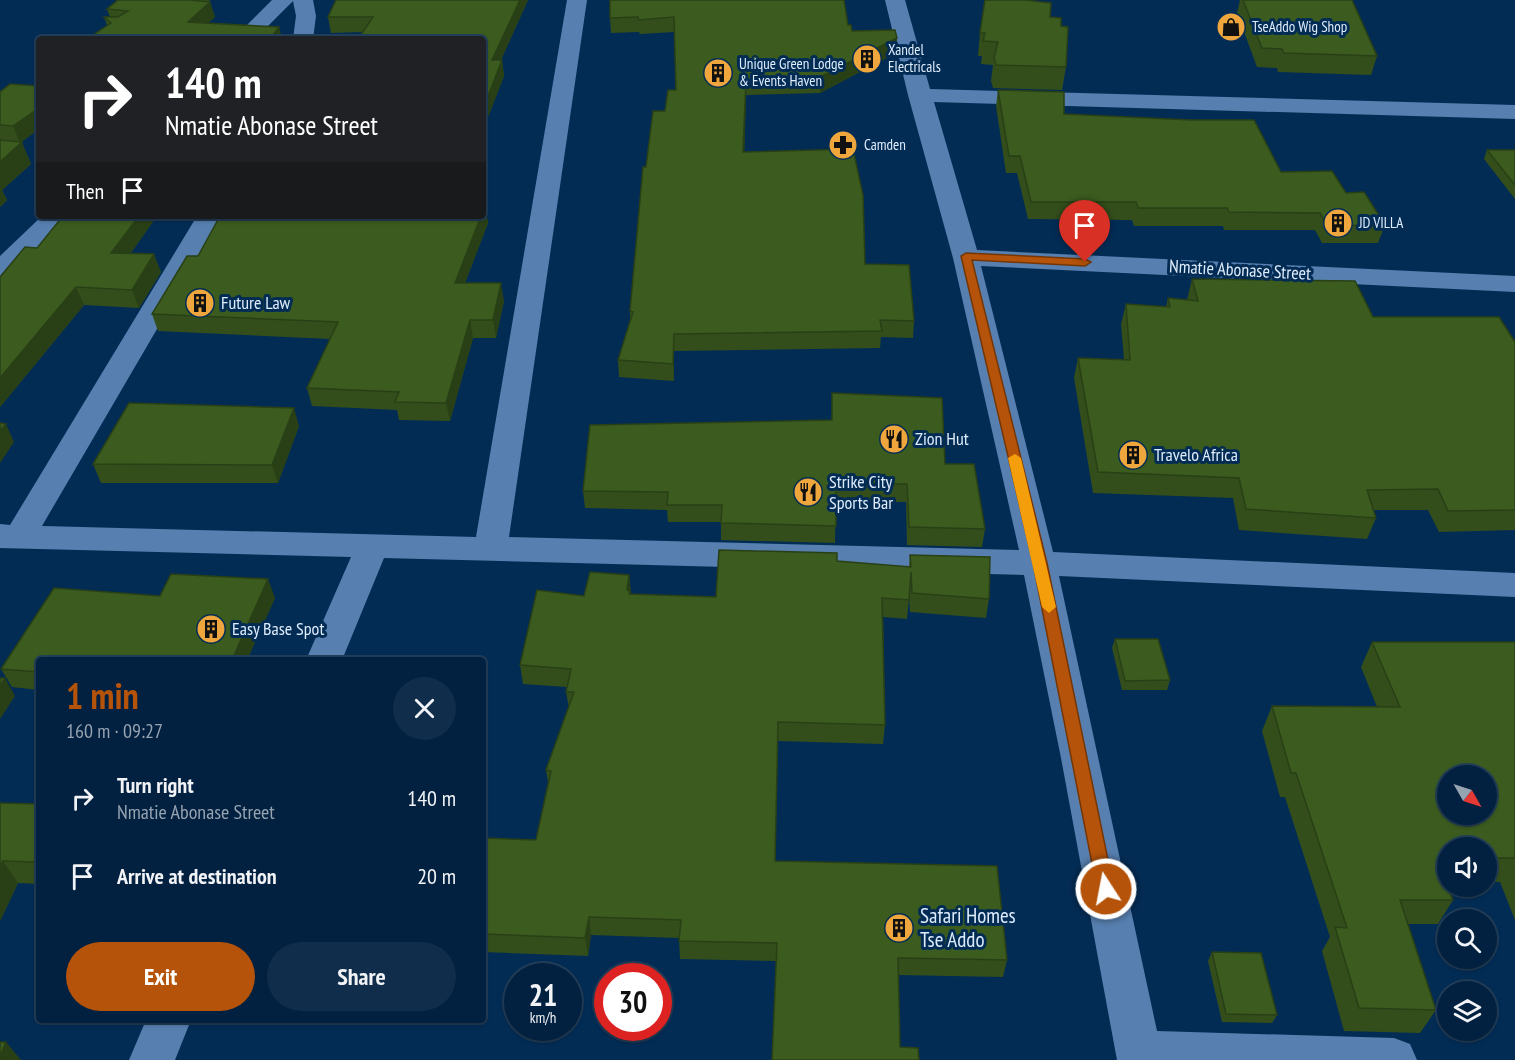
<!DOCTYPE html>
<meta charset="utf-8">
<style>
body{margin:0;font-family:"PT Sans Narrow",sans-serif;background:#102e4b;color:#f1f3f6;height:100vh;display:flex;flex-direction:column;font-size:22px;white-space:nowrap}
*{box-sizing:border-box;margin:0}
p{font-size:20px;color:#96a3b1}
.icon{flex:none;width:33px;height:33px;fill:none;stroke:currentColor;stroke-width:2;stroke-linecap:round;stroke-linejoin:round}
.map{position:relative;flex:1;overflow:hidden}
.details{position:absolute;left:36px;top:657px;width:450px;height:366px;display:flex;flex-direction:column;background:#022140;border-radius:6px;box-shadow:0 2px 4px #0004,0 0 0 2px #233e59}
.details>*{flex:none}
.hud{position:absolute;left:36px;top:36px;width:450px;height:183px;border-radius:6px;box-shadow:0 2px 4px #0004,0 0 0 2px #233e59;background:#202124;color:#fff;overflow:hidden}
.needle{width:39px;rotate:129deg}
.tools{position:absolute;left:1437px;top:765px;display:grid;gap:12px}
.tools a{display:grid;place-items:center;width:60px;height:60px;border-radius:50%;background:#022140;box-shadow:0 2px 4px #0004,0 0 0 2px #233e59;font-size:30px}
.speed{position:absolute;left:504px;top:963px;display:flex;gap:12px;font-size:30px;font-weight:700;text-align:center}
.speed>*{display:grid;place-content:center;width:78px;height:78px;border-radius:50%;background:#022140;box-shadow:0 2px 4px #0004,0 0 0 2px #233e59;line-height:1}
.speed small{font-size:15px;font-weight:400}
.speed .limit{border:9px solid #d22;background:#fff;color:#111}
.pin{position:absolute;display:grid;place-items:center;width:51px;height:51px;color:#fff;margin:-62px -26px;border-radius:50% 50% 50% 0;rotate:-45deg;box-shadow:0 0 6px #0007}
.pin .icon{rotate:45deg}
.me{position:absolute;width:66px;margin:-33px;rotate:349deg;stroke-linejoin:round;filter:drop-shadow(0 0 4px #0008)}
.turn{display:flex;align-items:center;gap:21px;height:126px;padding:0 30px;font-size:27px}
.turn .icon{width:78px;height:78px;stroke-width:2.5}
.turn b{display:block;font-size:42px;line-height:51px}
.then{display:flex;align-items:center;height:57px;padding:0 30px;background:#0003;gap:12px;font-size:22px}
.round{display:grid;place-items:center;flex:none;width:63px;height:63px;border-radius:32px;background:#102e4b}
.overview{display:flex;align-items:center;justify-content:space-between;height:102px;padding:0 30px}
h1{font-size:36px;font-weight:600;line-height:45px;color:#b45309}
.cta{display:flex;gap:12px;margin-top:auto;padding:12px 30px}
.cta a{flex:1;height:69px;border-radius:36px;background:#b45309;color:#fff;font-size:24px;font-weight:600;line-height:69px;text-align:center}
.cta a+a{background:#102e4b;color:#f1f3f6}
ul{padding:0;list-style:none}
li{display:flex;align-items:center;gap:18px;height:78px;padding:0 30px}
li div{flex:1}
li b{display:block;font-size:22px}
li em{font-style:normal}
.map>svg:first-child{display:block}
</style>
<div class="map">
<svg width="1515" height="1060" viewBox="0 0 1515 1060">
<rect width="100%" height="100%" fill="#032c55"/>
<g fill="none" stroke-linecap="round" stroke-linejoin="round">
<g fill="#5780b0" fill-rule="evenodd">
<path d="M272,0H313L316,16L313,39H293L296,16L293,1L255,39H233Z"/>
<path d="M567,0H587L509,537L1019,550L953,258L908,95L885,0H905L930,89L1515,105V119L934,102L977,250L1515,276V292L981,266L1053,552L1515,573V597L1059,576L1157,1031L1394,1038L1410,1044L1417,1060H1117L1061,758L1024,575L384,558L342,660H306L351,557L0,548V524L10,525L197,216H223L42,526L476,537Z"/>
<path d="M42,216H70L9,277L0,279V256Z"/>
<path d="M146,1020H191L175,1060H129Z"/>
</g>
</g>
<g fill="#334e1b">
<path d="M118,0H210L208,2H210L215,17L208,23L107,25L104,17H110L107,9Z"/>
<path d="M336,0H528L501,60H502L504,76L488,117H483V39H358L363,32L331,33L328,17Z"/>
<path d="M610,0L848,25L852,31L896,53L820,93L746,95L744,152L865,264L914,321L913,338L881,337L880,348L674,351V381L619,377L618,360L630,320V311L646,167L676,90L674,32L640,34L639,32L611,33L610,18Z"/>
<path d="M1240,0H1352L1377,56L1371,75L1278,72L1277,68L1257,67L1237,13Z"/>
<path d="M1050,17L1061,26L1066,67L1062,90L993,88L991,81L993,65L981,64L982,56H978L980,33Z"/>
<path d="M998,90L1064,114L1281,172L1346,193L1385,225L1378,243H1322L1315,230H1224L1223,226H1134L1132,220L1028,219L1017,173H1006L996,106Z"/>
<path d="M0,92L39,129L21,142L31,164L2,190L7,200L0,207Z"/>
<path d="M1487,150H1515V199L1484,159Z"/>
<path d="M485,206L488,223L465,283L504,301L496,338H473L450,421L399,420L397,410L312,406L307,388L330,339L158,331L152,314L198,256Z"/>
<path d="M63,216H157L130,254L161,272L139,308L84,305L0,407V277L37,248Z"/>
<path d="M1192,279L1373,317L1515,342V530L1439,532L1428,510H1374L1376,518L1367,539L1239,530L1233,498L1093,493L1074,378L1078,358L1124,360L1121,324L1126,304L1166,307L1168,298L1187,300Z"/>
<path d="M299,426L278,483H101L93,464Z"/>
<path d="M945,464L985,529L982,547L907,545L906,502L836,501L835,543L721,540V522H668L667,510L585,508L583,491Z"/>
<path d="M910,555L989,599L986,618L910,612L909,598L907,619L883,617L885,725L883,744L778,741L775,861L1007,960L1003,977L898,975L900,1047L919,1060L776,961L680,959L679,938L591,935L588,956L483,952V838L536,840L548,782L546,770L569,708L566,692L567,687L523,684L520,665L584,596L629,575L631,594L716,597L837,561L909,567Z"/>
<path d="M160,596L275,598L247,660H39V690L12,687L1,669Z"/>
<path d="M1115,639L1170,680L1167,690H1122L1112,648Z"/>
<path d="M1372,642H1515V920L1500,882H1486V848H1448V882H1446L1453,900L1438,924H1408L1436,1010L1420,1033L1344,1031L1322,951L1330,937L1285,797H1280L1262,731L1272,706L1377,707L1361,667Z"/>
<path d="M0,803L39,804V884L18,883L0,921Z"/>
<path d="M1212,952L1277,1015L1272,1023L1222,1022L1208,961Z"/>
</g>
<g fill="#294016">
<path d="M520,0H528L494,75L492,60Z"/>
<path d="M210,2L215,17L192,37L188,22Z"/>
<path d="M279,27L282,39H270Z"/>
<path d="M897,38L896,53L820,93V77Z"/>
<path d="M502,60L504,76L488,117L486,101Z"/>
<path d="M746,80V95L744,168L743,152Z"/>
<path d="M39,108V129L20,143L13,126Z"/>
<path d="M22,142L31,164L2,190L7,200L0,207V162Z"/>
<path d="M485,206L488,223L458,301L455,283L481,216H483V212Z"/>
<path d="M139,216H157L118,271L111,253Z"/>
<path d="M154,254L161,272L139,308L132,290Z"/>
<path d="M501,283L504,301L496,338L493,320Z"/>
<path d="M76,287L84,305L0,407V378Z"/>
<path d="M470,320L473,338L450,421L446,403Z"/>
<path d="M674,334V381L673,364Z"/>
<path d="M294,408L299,426L278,483L272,465Z"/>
<path d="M6,424L14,442L0,463V431Z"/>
<path d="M629,575L631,594L629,610L627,590Z"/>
<path d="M268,579L275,598L247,660H232Z"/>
<path d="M5,678L15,696L0,719V686Z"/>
<path d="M39,852V869L34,862Z"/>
<path d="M3,861L18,883L0,921V866Z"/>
<path d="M589,917L591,935L588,956L585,938Z"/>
<path d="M6,1042L21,1060H0V1057Z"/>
</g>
<g fill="#3b5b1f" stroke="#294016" stroke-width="1.5" fill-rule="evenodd">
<path d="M118,0H190L210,2L188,22L279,27L270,39H87L111,23L104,17H118L128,11L107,9Z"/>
<path d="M336,0H520L492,60H502L486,101H483V39H358L373,17H328Z"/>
<path d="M610,0H844L848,25H851L852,31L895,30L897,38L820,77L746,80L743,152L853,149L863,195L865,264L909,265L914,321L880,320L882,331L674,334L673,364L618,360L633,312L630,311L643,167H646L653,111H665L668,90H676L674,17L639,20L638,17L610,18Z"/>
<path d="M985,0H1025L1051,3L1050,17L1061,18V26L1068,27L1066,67L996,65L994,58L998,42L983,41L985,33H980Z"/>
<path d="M1243,0H1352L1377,56L1284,53L1282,49L1262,48Z"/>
<path d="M10,84L39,86V108L13,126L0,125V92Z"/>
<path d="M998,90L1064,92V114L1191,120H1254L1281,172L1332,171L1346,193L1364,192L1385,225L1328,226L1320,213L1229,212L1227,208H1138L1136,202H1031L1020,156H1009Z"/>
<path d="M0,140L22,142L0,162Z"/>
<path d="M1487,150H1515V185Z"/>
<path d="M63,216H139L111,253L154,254L132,290L76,287L0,378V277L25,247L37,248Z"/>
<path d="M220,216H481L455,283H501L493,320H470L446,403L395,402L399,392L307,388L338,322L152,314L187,256H198Z"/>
<path d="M1192,279L1355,281L1373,317H1499L1515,342V510L1448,511L1438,489L1367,490L1376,518L1246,509L1239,478L1098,472L1078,358L1130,360L1126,304L1170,307L1168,298L1198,301Z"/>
<path d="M832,393L942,398L945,464H974L985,529L909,527L907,484L836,483V526L721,523L722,505H667L668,492L583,491L590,425L832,420Z"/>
<path d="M129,403L294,408L272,465L93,464Z"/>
<path d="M0,423L6,424L0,431Z"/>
<path d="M719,550L837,553V561L911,567L910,555L990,557L989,599L912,593L911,572L909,600L882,598L885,725L778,722L775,861L997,866L1007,960L898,958L900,1047L918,1048L919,1060H772L777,943L679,941L681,920L589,917L585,938L483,934V838L536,840L551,771L546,770L574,692H566L571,669L520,665L537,590L584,596L590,572L629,575L627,590L630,591L629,594L716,597Z"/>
<path d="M171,574L268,579L232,660H39V672L1,669L54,588L160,596Z"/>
<path d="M1115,639H1158L1170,680L1125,681Z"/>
<path d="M1372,642H1515V858H1486V848H1448V858H1437L1453,900H1400L1436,1010L1359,1008L1335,927L1347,928L1296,773H1291L1272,706L1400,707ZM1448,776H1486V814H1448Z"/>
<path d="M0,678H5L0,686Z"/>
<path d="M0,803L39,804V852L34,862L3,861L0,866Z"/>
<path d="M1212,952L1261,953L1277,1015L1226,1014Z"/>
<path d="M0,1042H6L0,1057Z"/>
</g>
<path fill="#b45309" stroke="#753606" stroke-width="1.5" d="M966,253L1085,259L1091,262L1085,266L972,260L1047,563L1114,889L1112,894L1106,897L1099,894L1097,889L1033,563L961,256Z"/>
<path fill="#f59e0b" d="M1015,454L1021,458L1056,607L1049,613L1042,607L1008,458Z"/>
<defs>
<g id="shop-disc" transform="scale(1.5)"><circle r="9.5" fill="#efa73d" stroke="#032c55"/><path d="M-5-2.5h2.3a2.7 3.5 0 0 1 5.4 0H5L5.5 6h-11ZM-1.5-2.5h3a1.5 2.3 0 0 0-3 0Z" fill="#111"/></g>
<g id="building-disc" transform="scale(1.5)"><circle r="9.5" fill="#efa73d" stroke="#032c55"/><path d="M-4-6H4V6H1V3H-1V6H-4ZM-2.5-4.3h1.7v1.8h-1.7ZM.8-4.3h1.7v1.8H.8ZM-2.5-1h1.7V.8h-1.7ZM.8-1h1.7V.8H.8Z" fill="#111"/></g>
<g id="pharmacy-disc" transform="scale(1.5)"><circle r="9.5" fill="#efa73d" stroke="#032c55"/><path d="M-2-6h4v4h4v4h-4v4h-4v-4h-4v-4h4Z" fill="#111"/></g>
<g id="restaurant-disc" transform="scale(1.5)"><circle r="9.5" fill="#efa73d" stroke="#032c55"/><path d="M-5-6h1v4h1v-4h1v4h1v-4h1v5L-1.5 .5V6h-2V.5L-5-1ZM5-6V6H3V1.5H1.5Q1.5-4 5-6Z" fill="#111"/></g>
</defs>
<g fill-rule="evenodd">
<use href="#shop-disc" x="1231" y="27"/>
<use href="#building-disc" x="867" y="59"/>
<use href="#building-disc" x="718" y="73"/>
<use href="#pharmacy-disc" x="843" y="145"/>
<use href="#building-disc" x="1338" y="223"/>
<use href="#building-disc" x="200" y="303"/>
<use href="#restaurant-disc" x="894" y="439"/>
<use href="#building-disc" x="1133" y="455"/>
<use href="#restaurant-disc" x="808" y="492"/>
<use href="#building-disc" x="211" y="629"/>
<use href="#building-disc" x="899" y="928"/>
</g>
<g text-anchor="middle" stroke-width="6" stroke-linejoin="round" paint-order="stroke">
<g font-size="15" fill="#dfecfc" stroke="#032c55" text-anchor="start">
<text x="1252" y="32">TseAddo Wig Shop</text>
<text x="888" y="55">Xandel<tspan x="888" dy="17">Electricals</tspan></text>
<text x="739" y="69">Unique Green Lodge<tspan x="739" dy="17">&amp; Events Haven</tspan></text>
<text x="864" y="150">Camden</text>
<text x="1359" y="228">JD VILLA</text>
</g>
<g font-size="18" fill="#dfecfc" stroke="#032c55">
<text transform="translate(1240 270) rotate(3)" y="6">Nmatie Abonase Street</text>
</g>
<g font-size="18" fill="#dfecfc" stroke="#032c55" text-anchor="start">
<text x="221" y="309">Future Law</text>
<text x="915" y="445">Zion Hut</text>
<text x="1154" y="461">Travelo Africa</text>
<text x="829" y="488">Strike City<tspan x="829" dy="21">Sports Bar</tspan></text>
<text x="232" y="635">Easy Base Spot</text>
</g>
<g font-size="21" fill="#dfecfc" stroke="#032c55" text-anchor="start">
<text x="920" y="923">Safari Homes<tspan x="920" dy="24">Tse Addo</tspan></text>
</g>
</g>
</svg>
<div class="tools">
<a><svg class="needle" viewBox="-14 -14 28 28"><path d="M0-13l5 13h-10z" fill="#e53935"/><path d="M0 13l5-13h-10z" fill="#96a3b1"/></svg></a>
<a><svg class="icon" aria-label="sound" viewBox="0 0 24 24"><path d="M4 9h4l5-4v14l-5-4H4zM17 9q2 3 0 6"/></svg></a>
<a><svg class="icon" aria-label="search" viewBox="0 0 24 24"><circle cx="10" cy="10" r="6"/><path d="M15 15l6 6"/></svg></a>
<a><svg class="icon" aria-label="layers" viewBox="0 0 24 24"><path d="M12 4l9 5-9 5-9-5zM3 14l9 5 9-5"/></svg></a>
</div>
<div class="speed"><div>21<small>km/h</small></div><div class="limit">30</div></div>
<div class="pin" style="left:1085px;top:262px;background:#d93025"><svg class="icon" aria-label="arrive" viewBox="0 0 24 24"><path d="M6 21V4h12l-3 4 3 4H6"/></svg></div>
<svg class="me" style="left:1106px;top:889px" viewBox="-20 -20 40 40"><circle r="17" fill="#b45309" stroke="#fff" stroke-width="3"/><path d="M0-11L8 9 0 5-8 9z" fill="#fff"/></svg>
<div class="hud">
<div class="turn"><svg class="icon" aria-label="right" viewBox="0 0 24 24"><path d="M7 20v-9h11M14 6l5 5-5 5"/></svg><div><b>140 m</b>Nmatie Abonase Street</div></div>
<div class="then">Then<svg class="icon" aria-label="arrive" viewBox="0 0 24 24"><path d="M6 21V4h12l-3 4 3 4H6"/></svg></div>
</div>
<section class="details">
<div class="overview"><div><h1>1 min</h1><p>160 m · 09:27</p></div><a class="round"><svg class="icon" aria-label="close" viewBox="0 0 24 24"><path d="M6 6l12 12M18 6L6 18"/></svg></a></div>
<ul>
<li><svg class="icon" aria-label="right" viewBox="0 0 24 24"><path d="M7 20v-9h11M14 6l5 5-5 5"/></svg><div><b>Turn right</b><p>Nmatie Abonase Street</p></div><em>140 m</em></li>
<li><svg class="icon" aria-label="arrive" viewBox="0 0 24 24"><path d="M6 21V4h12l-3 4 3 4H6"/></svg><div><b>Arrive at destination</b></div><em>20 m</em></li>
</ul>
<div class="cta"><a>Exit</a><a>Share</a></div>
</section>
</div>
